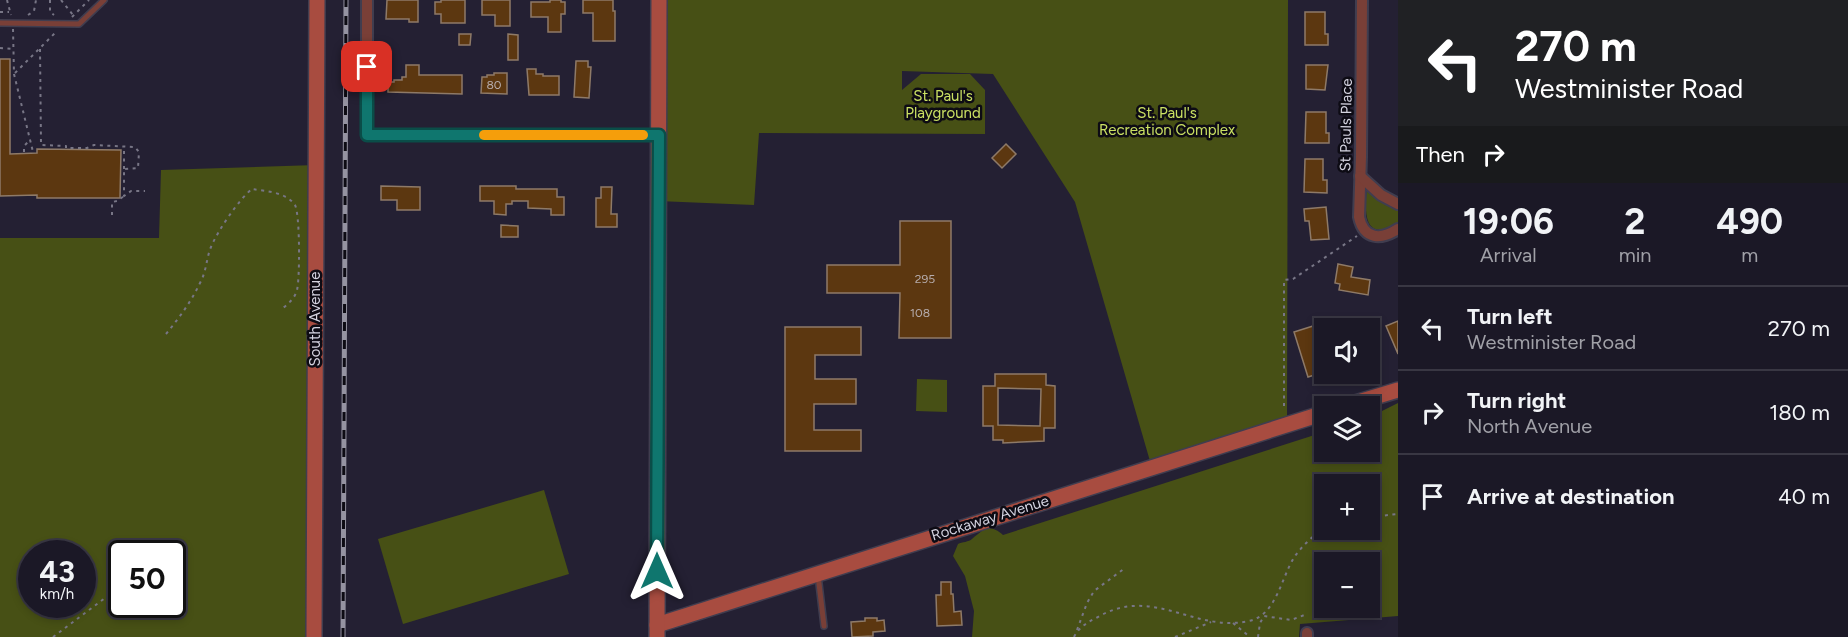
<!DOCTYPE html>
<meta charset="utf-8">
<style>
body{margin:0;font-family:Figtree,sans-serif;background:#282532;color:#f1f3f6;height:100vh;display:flex;flex-direction:column;font-size:22px;white-space:nowrap}
*{box-sizing:border-box;margin:0}
p{font-size:20px;color:#a0a0a7}
.icon{flex:none;width:33px;height:33px;fill:none;stroke:currentColor;stroke-width:2;stroke-linecap:round;stroke-linejoin:round}
.map{position:relative;flex:1;overflow:hidden}
.sheet{display:flex;flex-direction:column;background:#1b1826;width:450px}
.sheet>*{flex:none}
.guide{background:#202124;color:#fff;overflow:hidden}
.tools{position:absolute;left:1314px;top:318px;display:grid;gap:12px}
.tools a{display:grid;place-items:center;width:66px;height:66px;border-radius:0px;background:#1b1826;box-shadow:0 3px 9px #0003,0 0 0 2px #393743;font-size:30px}
.speed{position:absolute;left:18px;top:540px;display:flex;gap:12px;font-size:30px;font-weight:700;text-align:center}
.speed>*{display:grid;place-content:center;width:78px;height:78px;border-radius:50%;background:#1b1826;box-shadow:0 3px 9px #0003,0 0 0 2px #393743;line-height:1}
.speed small{font-size:15px;font-weight:400}
.speed .limit{border:3px solid #111;border-radius:9px;background:#fff;color:#111}
.pin{position:absolute;display:grid;place-items:center;width:51px;height:51px;color:#fff;margin:-26px;border-radius:12px;box-shadow:0 3px 9px #0006}
.me{position:absolute;width:66px;margin:-33px;rotate:0deg;stroke-linejoin:round;filter:drop-shadow(0 0 4px #0008)}
.turn{display:flex;align-items:center;gap:21px;height:126px;padding:0 18px;font-size:27px}
.turn .icon{width:78px;height:78px;stroke-width:2.5}
.turn b{display:block;font-size:42px;line-height:51px}
.then{display:flex;align-items:center;height:57px;padding:0 18px;background:#0003;gap:12px;font-size:22px}
.eta{display:flex;justify-content:space-evenly;align-items:center;height:102px;text-align:center}
.eta b{font-size:36px;font-weight:700;line-height:42px}
ul{padding:0;list-style:none}
li{display:flex;align-items:center;gap:18px;height:84px;padding:0 18px;border-top:2px solid #393743}
li div{flex:1}
li b{display:block;font-size:22px}
li em{font-style:normal}
main{display:flex;flex:1;min-height:0}
.map>svg:first-child{display:block}
</style>
<main>
<div class="map">
<svg width="1398" height="637" viewBox="0 0 1398 637">
<rect width="100%" height="100%" fill="#242033"/>
<g fill="#475015" fill-rule="evenodd">
<path d="M659,0H1288L1287,425L1152,468L1075,202L993,74L902,71V90L921,74H970L985,90V134L759,133L754,205L658,201Z"/>
<path d="M316,165L308,637H0V238H159L161,170ZM32,554H82V604H32ZM122,554H172V604H122Z"/>
<path d="M1367,189L1381,202L1398,210V224C1365,242 1364,215 1367,189Z"/>
<path d="M917,379L947,380V412L916,411Z"/>
<path d="M1398,403V616L1300,624L1299,637H972L974,611L965,576L953,556L958,544C962,542 969,542 972,539C983,530 989,523 1003,535L1324,432V452H1370V417ZM1370,484V530H1324V484ZM1324,562H1370V608H1324Z"/>
<path d="M544,490L569,574L403,624L378,539Z"/>
</g>
<g fill="#5c3710" stroke="#8e7a68" stroke-width="1.5" fill-rule="evenodd">
<path d="M387,0H418V22H409V19H386Z"/>
<path d="M441,0H465V23H441V14H435V2H441Z"/>
<path d="M482,0H510V26H495V15H482Z"/>
<path d="M550,0H561V2H565V14H561V32H548V17H531V2H550Z"/>
<path d="M583,0H613V11H615V41H593V13H583Z"/>
<path d="M1305,12H1325V34H1328V45H1305Z"/>
<path d="M459,34H471L470,45H459Z"/>
<path d="M508,34L518,35V60H508Z"/>
<path d="M0,59H10V154L37,153V149L121,150L120,198H37V195L0,196Z"/>
<path d="M576,61H588V67H591L589,98L574,97Z"/>
<path d="M406,65H419V75H462V94L388,92V82H394V80H402V77H406Z"/>
<path d="M1306,65H1328L1325,90L1306,89Z"/>
<path d="M527,69H536V74H543V76H559V95H529Z"/>
<path d="M494,73H507V94L481,93L482,77H487V75H494Z"/>
<path d="M1306,112H1326V133H1329V143H1305Z"/>
<path d="M1006,144L1016,154L1002,168L992,158Z"/>
<path d="M1305,159H1323V180H1327V193L1304,192Z"/>
<path d="M381,186L420,187V210H397V200H381Z"/>
<path d="M480,186H516V189H557V197H564V215H551V209L528,208V201H512V204H506V215L494,214V201H480Z"/>
<path d="M601,187H612L611,214H617V227H596V198H601Z"/>
<path d="M1326,207L1329,239L1311,240L1309,221H1305L1304,209Z"/>
<path d="M900,221H951V338H899L900,293H827V265H900Z"/>
<path d="M501,225L518,226V237H501Z"/>
<path d="M1338,264L1353,267L1351,277L1370,280L1368,295L1339,290L1340,284L1335,283Z"/>
<path d="M1398,321V354L1386,326Z"/>
<path d="M1313,326L1324,359L1317,361L1321,373L1308,377L1294,332Z"/>
<path d="M785,327H861V355H815V379H856V404H814V430H861V451H785Z"/>
<path d="M995,374H1046V385L1055,386V428H1044V441L1003,443V440H993V426H983V386H995ZM998,388L1041,389L1040,426L998,425Z"/>
<path d="M941,582H951V594H953L954,612L961,611L962,625L937,626L936,595H941Z"/>
<path d="M865,618H877V621L884,620L885,631L873,632V636L852,637L851,622L865,621Z"/>
</g>
<g fill="none" stroke-linecap="round" stroke-linejoin="round">
<g stroke="#403d4f" stroke-width="8">
<g id="lane">
<path d="M0,23L79,24L104,0"/>
<path d="M818,575L824,626"/>
</g>
</g>
<g stroke="#403d4f" stroke-width="14">
<g id="street">
<path d="M367,0V135H659"/>
<path d="M1362,0L1361,157L1359,217C1364,240 1381,240 1398,229"/>
<path d="M1360,176L1381,195L1398,204"/>
<path d="M1307,637V633"/>
</g>
</g>
<g stroke="#403d4f" stroke-width="18">
<g id="secondary">
<path d="M1345,406L1398,390"/>
<path d="M657,625L1324,413"/>
<path d="M314,637L317,0"/>
<path d="M657,637L659,0"/>
</g>
</g>
<g stroke="#787686" stroke-width="2" stroke-dasharray="3 4.5" stroke-linecap="butt">
<path d="M7,0L11,15"/>
<path d="M50,0V12L54,15"/>
<path d="M61,0L73,15"/>
<path d="M0,12H9"/>
<path d="M28,15L34,11L36,0"/>
<path d="M72,17L89,0"/>
<path d="M13,29L14,74L33,152"/>
<path d="M0,48L14,49"/>
<path d="M40,49L41,145L66,146V148H87L94,145L135,147L139,152L138,168L124,169V196L131,191H145"/>
<path d="M15,73L56,32"/>
<path d="M24,152V146L30,140"/>
<path d="M124,169V146"/>
<path d="M112,215V202L117,201L124,196"/>
<path d="M166,334C179,318 191,302 200,283C207,270 206,259 211,247C217,232 239,199 252,189C265,191 286,192 295,205C300,214 300,278 297,290C295,298 289,303 283,308"/>
<path d="M1284,406V280L1293,279L1357,236"/>
<path d="M1370,517L1398,514"/>
<path d="M1233,623L1250,637"/>
<path d="M1077,630L1087,603L1094,591L1125,568"/>
<path d="M53,637L121,586"/>
<path d="M1074,637C1079,627 1088,622 1098,617C1153,585 1194,633 1249,621C1277,615 1281,577 1295,556C1303,545 1313,536 1324,528"/>
<path d="M1175,637L1211,622"/>
<path d="M1258,637L1260,623L1264,616L1291,620L1307,614"/>
</g>
<use href="#lane" stroke="#793f37" stroke-width="5"/>
<use href="#street" stroke="#793f37" stroke-width="10"/>
<use href="#secondary" stroke="#a84c40" stroke-width="15"/>
<g stroke="#9593a2" stroke-width="5">
<path id="rail" d="M343,637L346,0"/>
</g>
<use href="#rail" stroke="#0d0b14" stroke-width="3" stroke-dasharray="9" stroke-linecap="butt"/>
</g>
<g fill="none" stroke-linecap="round" stroke-linejoin="round">
<g stroke="#0a4d48" stroke-width="15">
<path id="route" d="M367,67V135H659L657,571"/>
</g>
<use href="#route" stroke="#0f766e" stroke-width="10"/>
<path stroke="#f59e0b" stroke-width="10" d="M484,135H643"/>
</g>
<g text-anchor="middle" stroke-width="5" stroke-linejoin="round" paint-order="stroke">
<g font-size="12" fill="#b6acac">
<text x="494" y="89">80</text>
<text x="925" y="283">295</text>
<text x="920" y="317">108</text>
</g>
<g font-size="15" fill="#cbe163" stroke="#0d0b14">
<text x="943" y="101">St. Paul's<tspan x="943" dy="17">Playground</tspan></text>
<text x="1167" y="118">St. Paul's<tspan x="1167" dy="17">Recreation Complex</tspan></text>
</g>
<g font-size="15" fill="#d4d3e0" stroke="#0d0b14">
<text transform="translate(1346 125) rotate(-89)" y="5">St Pauls Place</text>
<text transform="translate(315 319) rotate(-90)" y="5">South Avenue</text>
<text transform="translate(990 518) rotate(-17)" y="5">Rockaway Avenue</text>
</g>
</g>
</svg>
<div class="tools">
<a><svg class="icon" aria-label="sound" viewBox="0 0 24 24"><path d="M4 9h4l5-4v14l-5-4H4zM17 9q2 3 0 6"/></svg></a>
<a><svg class="icon" aria-label="layers" viewBox="0 0 24 24"><path d="M12 4l9 5-9 5-9-5zM3 14l9 5 9-5"/></svg></a>
<a>+</a>
<a>−</a>
</div>
<div class="speed"><div>43<small>km/h</small></div><div class="limit">50</div></div>
<div class="pin" style="left:367px;top:67px;background:#d93025"><svg class="icon" aria-label="arrive" viewBox="0 0 24 24"><path d="M6 21V4h12l-3 4 3 4H6"/></svg></div>
<svg class="me" style="left:657px;top:571px" viewBox="-20 -20 40 40"><path d="M0-17L14 15 0 8-14 15z" fill="#0f766e" stroke="#fff" stroke-width="4"/></svg>
</div>
<section class="sheet">
<div class="guide">
<div class="turn"><svg class="icon" aria-label="left" viewBox="0 0 24 24"><path d="M17 20v-9H6M10 6l-5 5 5 5"/></svg><div><b>270 m</b>Westminister Road</div></div>
<div class="then">Then<svg class="icon" aria-label="right" viewBox="0 0 24 24"><path d="M7 20v-9h11M14 6l5 5-5 5"/></svg></div>
</div>
<div class="eta">
<div><b>19:06</b><p>Arrival</p></div>
<div><b>2</b><p>min</p></div>
<div><b>490</b><p>m</p></div>
</div>
<ul>
<li><svg class="icon" aria-label="left" viewBox="0 0 24 24"><path d="M17 20v-9H6M10 6l-5 5 5 5"/></svg><div><b>Turn left</b><p>Westminister Road</p></div><em>270 m</em></li>
<li><svg class="icon" aria-label="right" viewBox="0 0 24 24"><path d="M7 20v-9h11M14 6l5 5-5 5"/></svg><div><b>Turn right</b><p>North Avenue</p></div><em>180 m</em></li>
<li><svg class="icon" aria-label="arrive" viewBox="0 0 24 24"><path d="M6 21V4h12l-3 4 3 4H6"/></svg><div><b>Arrive at destination</b></div><em>40 m</em></li>
</ul>
</section>
</main>
